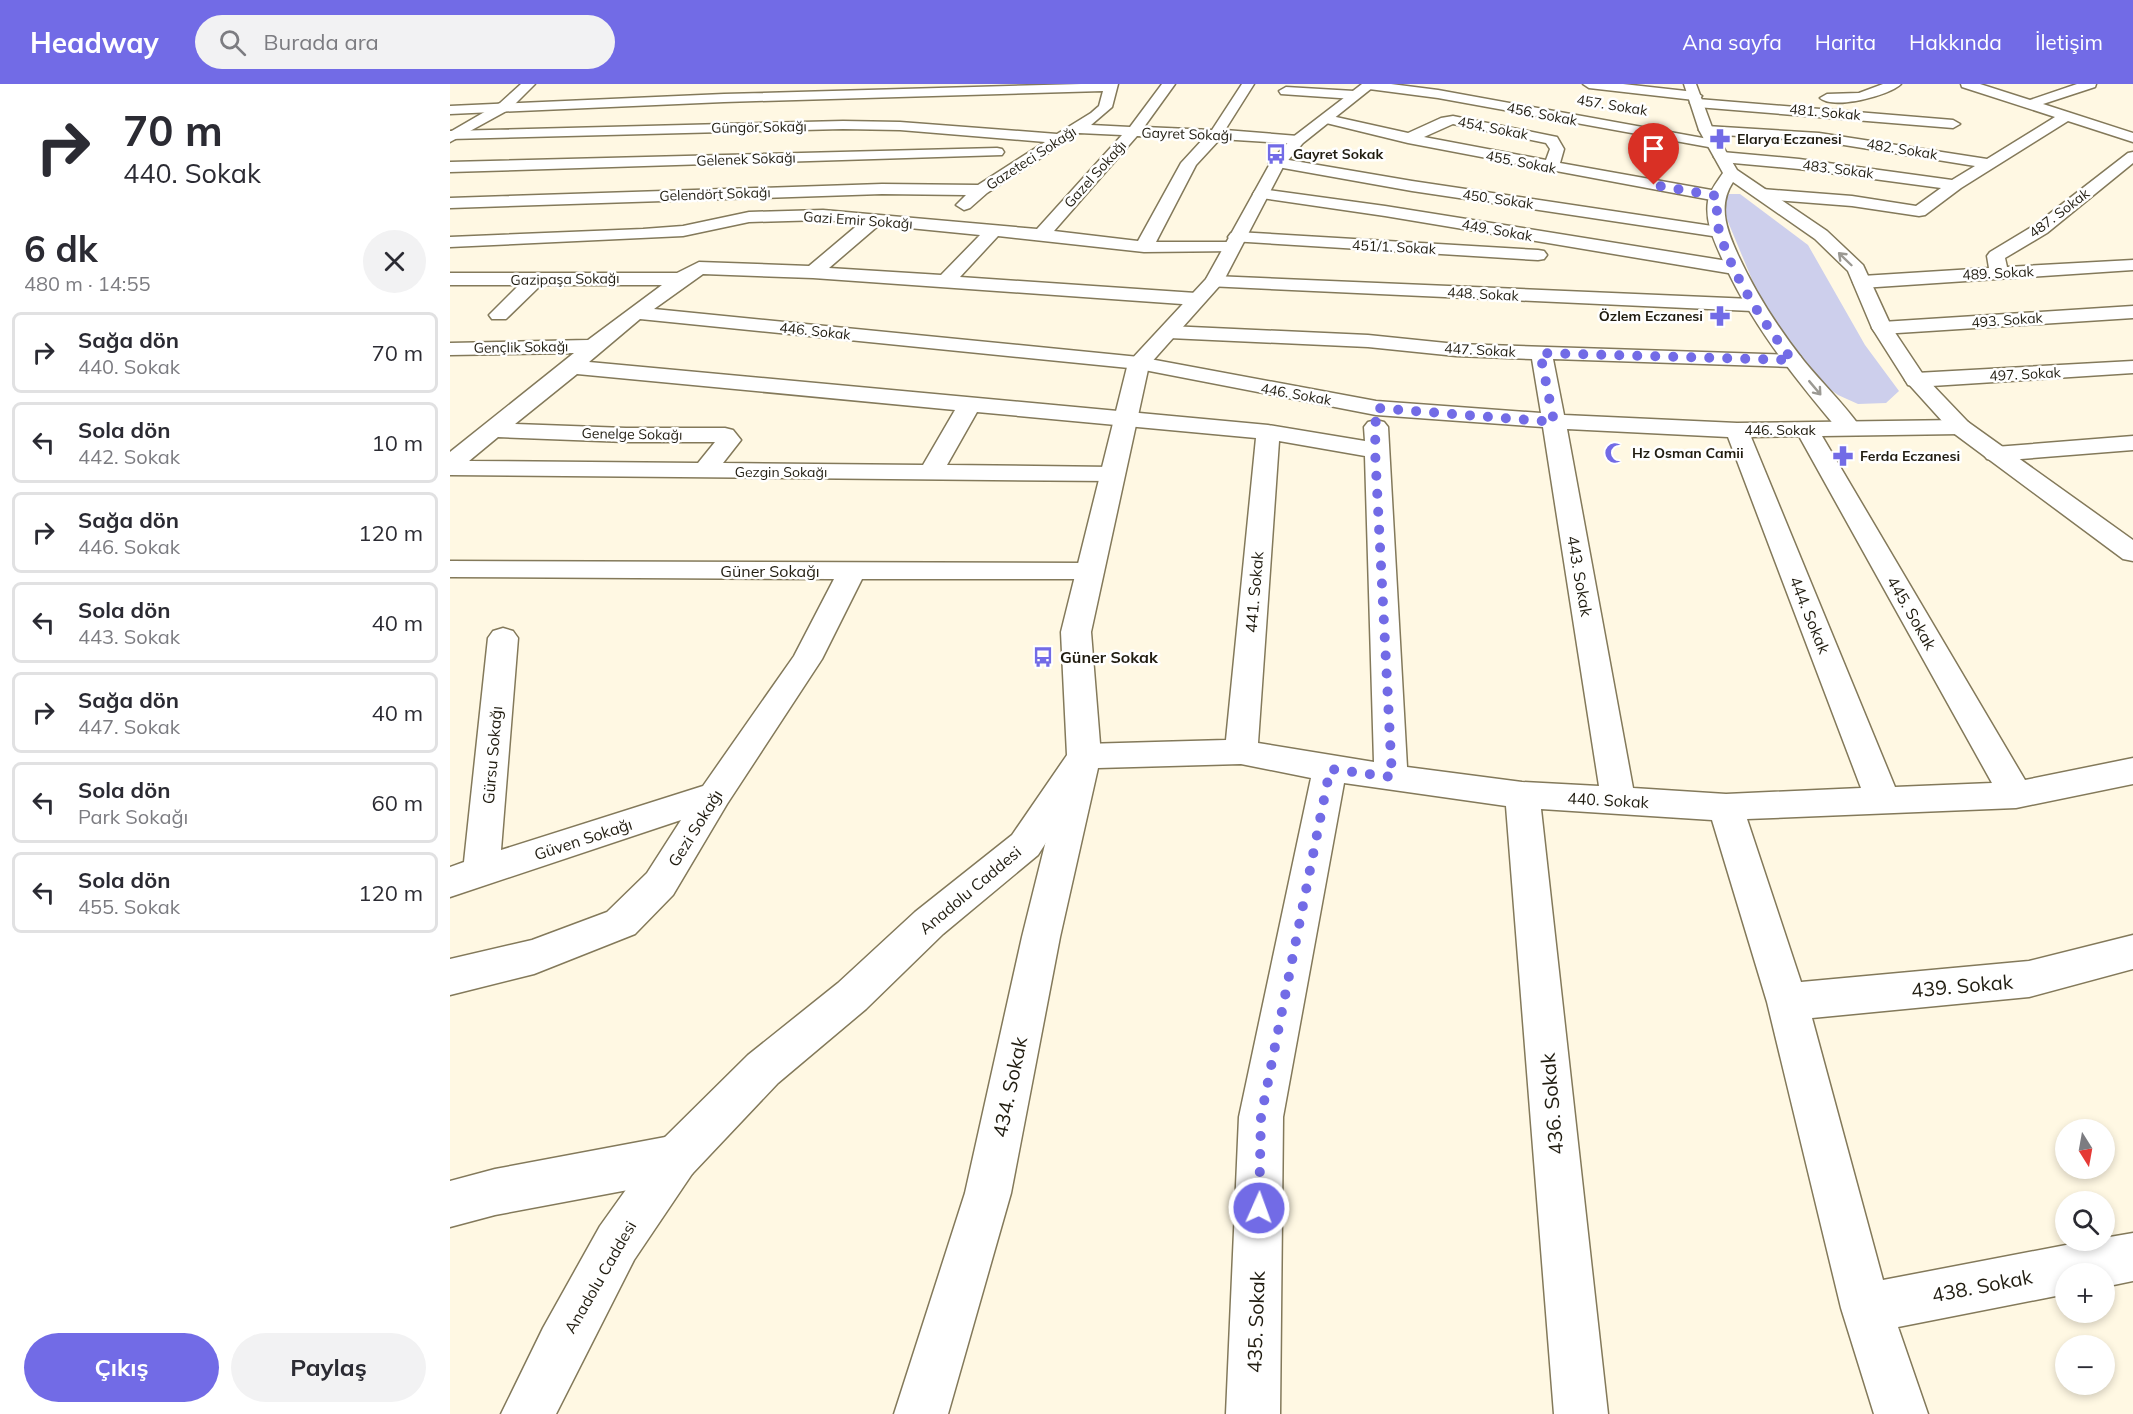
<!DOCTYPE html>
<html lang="tr">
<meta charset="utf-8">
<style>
body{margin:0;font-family:Mulish,sans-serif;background:#f2f2f3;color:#2b2b33;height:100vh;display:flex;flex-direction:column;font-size:22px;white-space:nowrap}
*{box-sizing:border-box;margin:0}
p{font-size:20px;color:#7c7c81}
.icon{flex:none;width:33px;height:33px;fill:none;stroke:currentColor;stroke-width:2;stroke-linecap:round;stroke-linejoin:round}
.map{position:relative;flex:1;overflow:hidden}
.sheet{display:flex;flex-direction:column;background:#fff;width:450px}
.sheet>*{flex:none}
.top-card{background:#fff;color:#2b2b33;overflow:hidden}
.needle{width:39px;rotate:169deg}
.tools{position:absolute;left:1605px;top:1035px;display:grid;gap:12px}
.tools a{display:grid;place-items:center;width:60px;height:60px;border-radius:50%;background:#fff;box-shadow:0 3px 9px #0003;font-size:30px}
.pin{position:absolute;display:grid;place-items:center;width:51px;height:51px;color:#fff;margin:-62px -26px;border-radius:50% 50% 50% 0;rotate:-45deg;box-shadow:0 0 6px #0007}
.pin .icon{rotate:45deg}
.me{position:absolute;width:66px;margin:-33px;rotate:2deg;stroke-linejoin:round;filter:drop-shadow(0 0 4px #0008)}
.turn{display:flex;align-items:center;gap:21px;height:126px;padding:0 24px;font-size:27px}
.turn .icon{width:78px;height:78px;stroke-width:2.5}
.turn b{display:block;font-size:42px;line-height:51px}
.round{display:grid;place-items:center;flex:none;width:63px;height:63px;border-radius:32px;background:#f2f2f3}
.summary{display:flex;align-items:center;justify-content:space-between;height:102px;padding:0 24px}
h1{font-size:36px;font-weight:700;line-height:45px}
.action{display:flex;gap:12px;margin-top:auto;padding:12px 24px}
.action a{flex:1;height:69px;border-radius:36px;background:#726be6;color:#fff;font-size:24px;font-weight:700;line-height:69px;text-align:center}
.action a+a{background:#f2f2f3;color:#2b2b33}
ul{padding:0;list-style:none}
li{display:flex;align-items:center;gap:18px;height:81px;margin:0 12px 9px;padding:0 12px;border:3px solid #e1e1e2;border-radius:9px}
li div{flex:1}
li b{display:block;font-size:22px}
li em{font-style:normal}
header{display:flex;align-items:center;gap:36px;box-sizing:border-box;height:84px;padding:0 30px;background:#726be6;color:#fff}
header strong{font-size:28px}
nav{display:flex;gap:33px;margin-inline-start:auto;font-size:21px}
.search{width:420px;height:54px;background:#f2f2f3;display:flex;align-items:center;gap:15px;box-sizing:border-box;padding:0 21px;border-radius:33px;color:#7c7c81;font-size:22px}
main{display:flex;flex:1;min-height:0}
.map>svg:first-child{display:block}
</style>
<header>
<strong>Headway</strong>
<div class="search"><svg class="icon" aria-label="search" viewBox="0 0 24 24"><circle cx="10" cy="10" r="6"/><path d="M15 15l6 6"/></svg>Burada ara</div>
<nav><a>Ana sayfa</a><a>Harita</a><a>Hakkında</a><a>İletişim</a></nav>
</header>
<main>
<section class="sheet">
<div class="top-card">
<div class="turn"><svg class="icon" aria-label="right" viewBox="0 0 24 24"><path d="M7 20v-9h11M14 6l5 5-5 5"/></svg><div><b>70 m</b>440. Sokak</div></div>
</div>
<div class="summary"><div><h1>6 dk</h1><p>480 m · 14:55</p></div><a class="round"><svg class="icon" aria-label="close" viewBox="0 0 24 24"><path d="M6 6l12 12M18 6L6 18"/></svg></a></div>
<ul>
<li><svg class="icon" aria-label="right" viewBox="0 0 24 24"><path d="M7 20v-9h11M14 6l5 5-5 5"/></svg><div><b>Sağa dön</b><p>440. Sokak</p></div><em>70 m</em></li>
<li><svg class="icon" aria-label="left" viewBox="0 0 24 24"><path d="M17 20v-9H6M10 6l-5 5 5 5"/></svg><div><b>Sola dön</b><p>442. Sokak</p></div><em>10 m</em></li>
<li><svg class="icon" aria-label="right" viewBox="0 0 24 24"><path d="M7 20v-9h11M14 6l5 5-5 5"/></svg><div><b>Sağa dön</b><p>446. Sokak</p></div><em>120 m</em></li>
<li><svg class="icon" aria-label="left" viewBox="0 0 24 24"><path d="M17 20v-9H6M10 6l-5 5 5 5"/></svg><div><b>Sola dön</b><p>443. Sokak</p></div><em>40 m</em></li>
<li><svg class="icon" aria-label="right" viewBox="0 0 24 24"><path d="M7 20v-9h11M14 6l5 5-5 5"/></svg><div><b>Sağa dön</b><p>447. Sokak</p></div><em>40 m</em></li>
<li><svg class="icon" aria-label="left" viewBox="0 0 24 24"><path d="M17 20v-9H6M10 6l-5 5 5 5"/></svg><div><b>Sola dön</b><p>Park Sokağı</p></div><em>60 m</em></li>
<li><svg class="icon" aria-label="left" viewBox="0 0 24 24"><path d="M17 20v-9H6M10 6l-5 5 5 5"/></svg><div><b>Sola dön</b><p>455. Sokak</p></div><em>120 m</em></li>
</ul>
<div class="action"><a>Çıkış</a><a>Paylaş</a></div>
</section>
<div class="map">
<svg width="1683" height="1330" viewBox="0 0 1683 1330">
<rect width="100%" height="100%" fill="#fff8e3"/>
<path fill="#cdcfec" d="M1279,110H1290L1358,161L1415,261L1449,307L1436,319L1408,320L1388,311L1367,296L1313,222L1276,133L1272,116Z"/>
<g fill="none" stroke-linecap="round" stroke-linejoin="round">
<g stroke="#83795a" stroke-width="3">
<g id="minor">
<path d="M631,0H668L662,23L641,41L680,43L712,0H725L694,43L762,46L792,0H804L775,46L848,52L855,56L848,60L770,55L746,81L706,158H781L787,159L790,163L787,167L694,168L548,152L510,193L746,209L753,211L756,215L753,219L746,221L363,194L253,190L204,225L689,273L926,317L1091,329L1082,275L1006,272L918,263L719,254L712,252L709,248L712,244L719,242L918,251L1006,260L1342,271L1350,272L1353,277L1350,282L1342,283L1103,275L1114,331L1287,339L1510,336L1518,338L1522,343L1518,348L1510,350L1372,352L1575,696L1683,674V700L1566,724L1297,735L1351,898L1579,877L1683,851V885L1579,913L1362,934L1433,1196L1642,1156H1654V1154L1683,1149V1197L1654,1203V1190H1616V1210L1448,1243L1478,1330H1424L1391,1224L1317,918L1262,736L1091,725L1158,1330H1104L1056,722L894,699L833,1033L830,1330H776L789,1033L861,694L791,680L648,684L610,853L561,1109L498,1330H444L515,1109L572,853L617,672L622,663L634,660L776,656L806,354L527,328L497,381L662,383L671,385L674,390L671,395L662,397L0,391V368L124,269L0,271V259L138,256L212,201H91L56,235H42L39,231L69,201H0V189H227L249,178L359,182L410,139L373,136L299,138L233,152L0,163V153L193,145L233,142L299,128L373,126L587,145L672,51L629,49L537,109L520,124L514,126L506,121L516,111L432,110L0,124V114L432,100L528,101L595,58L450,46L393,45L0,55V47L393,37L450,38L607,50L641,29L649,22L653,7L274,18L0,30V22L274,10ZM687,52L754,54L731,79L688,157L604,147ZM429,141L530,151L491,191L379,184ZM190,235L689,285L926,331L1093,343L1149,702L1072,698L957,683L938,343L934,338L926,336L918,338L914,343L915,357L818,341L139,278ZM127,290L505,326L473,381L273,379L291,356L283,346L275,344H176L65,340ZM1117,345L1278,353L1411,704L1276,710L1183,704ZM1349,352L1542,699L1445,703L1301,353ZM48,353L176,358H265L248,379L19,377ZM829,357L915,372L924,678L808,659Z"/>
<path d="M913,0H941L988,6L1264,56L1271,60L1264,64L988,14L919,5L914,4Z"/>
<path d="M1133,0H1173L1245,8L1252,12L1248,15L1503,36L1510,40L1503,44L1247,23L1240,19L1244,16L1139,4Z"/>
<path d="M1433,0H1451C1439,12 1383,26 1370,14L1377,10L1409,9Z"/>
<path d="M1511,0H1530L1580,16L1627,0H1646L1645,3L1593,20L1683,49V58L1618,37L1511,104L1475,131L1469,132L1402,122L1312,115L1304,110L1312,105L1402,112L1466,122L1491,104L1349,85L1272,78L1264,73L1272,68L1349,75L1502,96L1525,82L1369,57L1256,50L1249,46L1256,42L1369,49L1537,75L1605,33L1512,3Z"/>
<path d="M836,3L904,7L911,11L904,15L831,10L829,7Z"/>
<path d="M877,31L958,49L991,34L1003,32L1102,52L1107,53L1114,65L1110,79L1267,107L1275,112L1267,117L1106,87L1101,89L1094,85L958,59L872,38L870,35ZM1003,40L1096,59L1100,65L1096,76L974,53Z"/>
<path d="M547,64L552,65L554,68L552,71L0,88V78Z"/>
<path d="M1683,68V79L1597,149L1555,174L1557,183L1683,176V186L1412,204L1405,202L1403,198L1405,194L1412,192L1539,184L1537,172L1540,168L1585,141L1678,69Z"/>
<path d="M827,74L962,97L1269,143L1275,144L1278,148L1275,152L1269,153L962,107L822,82L819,79Z"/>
<path d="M811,105L935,122L1284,178L1291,180L1293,184L1291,188L1284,190L935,132L805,113L803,110L805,107Z"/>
<path d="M787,148L1088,166L1094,167L1097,171L1094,175L1088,176L781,157L778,153L781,149Z"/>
<path d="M764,192L1302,215L1309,217L1312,221L1309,225L1302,227L757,202L755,198L757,194Z"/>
<path d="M1683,222V234L1432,250L1425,248L1422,244L1425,240L1432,238Z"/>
<path d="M1683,277V289L1466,303L1458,301L1455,296L1458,291L1466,289Z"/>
<path d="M1683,352V366L1545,377L1537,375L1533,370L1537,365L1545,363Z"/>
<path d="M0,477L639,479L649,481L653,487L649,493L639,495H412L372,575L277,720L223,811L185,850L84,890L0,911V875L82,856L157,828L197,789L231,736L0,813V783L14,778L38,554L43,547L53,544L63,547L68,554L51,766L253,702L344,572L384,495L0,493Z"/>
<path d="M226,1051L242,1058L249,1074L242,1090L226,1097L45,1131L0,1143V1097L45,1085Z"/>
</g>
</g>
<g stroke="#83795a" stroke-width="3">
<path id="tertiary" d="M1234,0H1246L1263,46L1287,86L1377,147L1413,181L1442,244L1474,292L1518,338L1683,456V477L1673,475L1502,348L1455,296L1422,244L1398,187L1365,155L1283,98C1267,122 1277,147 1288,171C1306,210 1328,244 1354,277C1372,299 1394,320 1411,344L1407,349L1399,351L1391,349C1344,293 1299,238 1270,170C1263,154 1255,136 1258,117C1260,106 1267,98 1273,89L1249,46Z"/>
</g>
<g stroke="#83795a" stroke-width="3">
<g id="secondary">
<path d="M71,0H85L60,25L0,58V48L50,19Z"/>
<path d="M912,0H927L853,59L834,81L773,198L699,281L641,548L651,672L646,681L588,771L493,850L416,925L328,999L242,1090L184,1176L106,1330H51L93,1244L150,1142L210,1058L298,971L388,899L465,828L562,751L617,671L611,548L678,279L756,195L822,76L843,53Z"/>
</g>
</g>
<use href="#minor" fill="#fff" fill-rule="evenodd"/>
<use href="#tertiary" fill="#fff" fill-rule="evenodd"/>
<use href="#secondary" fill="#fff" fill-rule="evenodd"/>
</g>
<defs><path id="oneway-shaft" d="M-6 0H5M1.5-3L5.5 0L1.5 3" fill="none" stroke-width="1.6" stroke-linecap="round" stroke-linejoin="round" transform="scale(1.5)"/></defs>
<g stroke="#9b9993">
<use href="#oneway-shaft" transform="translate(1395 175) rotate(-136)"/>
<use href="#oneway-shaft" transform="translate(1365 304) rotate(50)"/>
</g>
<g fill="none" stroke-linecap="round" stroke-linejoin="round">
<path stroke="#726be6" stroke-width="10" stroke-dasharray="0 18" d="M809,1124L811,1033L880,685L942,693L925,366L926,324L1104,338L1090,269L1342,276C1313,237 1285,197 1270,150C1266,138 1267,124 1267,112L1204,101"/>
</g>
<defs>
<g id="pharmacy-bare" transform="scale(1.62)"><path d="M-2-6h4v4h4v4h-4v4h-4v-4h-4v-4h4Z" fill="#726be6" stroke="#fff" stroke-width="2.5" paint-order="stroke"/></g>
<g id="bus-bare" transform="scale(1.62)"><path d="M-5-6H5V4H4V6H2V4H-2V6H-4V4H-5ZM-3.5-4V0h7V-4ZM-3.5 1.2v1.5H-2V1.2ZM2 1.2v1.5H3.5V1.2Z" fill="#726be6" stroke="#fff" stroke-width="2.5" paint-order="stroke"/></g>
<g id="mosque-bare" transform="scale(1.62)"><path d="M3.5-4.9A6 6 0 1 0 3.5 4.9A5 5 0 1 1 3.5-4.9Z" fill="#726be6" stroke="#fff" stroke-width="2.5" paint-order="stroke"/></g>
</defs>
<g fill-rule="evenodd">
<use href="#pharmacy-bare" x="1270" y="55"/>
<use href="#bus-bare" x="826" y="70"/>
<use href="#pharmacy-bare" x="1270" y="232"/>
<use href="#mosque-bare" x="1165" y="369"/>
<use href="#pharmacy-bare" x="1393" y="372"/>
<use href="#bus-bare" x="593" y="573"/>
</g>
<g text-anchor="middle" stroke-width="5" stroke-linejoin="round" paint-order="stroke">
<g font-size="14" fill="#201c10" stroke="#fff">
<text transform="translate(1162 21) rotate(9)" y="5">457. Sokak</text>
<text transform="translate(1375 28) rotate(5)" y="5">481. Sokak</text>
<text transform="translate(1092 30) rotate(11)" y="5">456. Sokak</text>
<text transform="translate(309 43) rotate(-1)" y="5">Güngör Sokağı</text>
<text transform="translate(1043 44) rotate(11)" y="5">454. Sokak</text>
<text transform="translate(737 50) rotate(2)" y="5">Gayret Sokağı</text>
<text transform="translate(1452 65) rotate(9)" y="5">482. Sokak</text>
<text transform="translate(581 74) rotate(-33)" y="5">Gazeteci Sokağı</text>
<text transform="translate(296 75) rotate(-2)" y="5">Gelenek Sokağı</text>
<text transform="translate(1071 78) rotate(11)" y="5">455. Sokak</text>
<text transform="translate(1388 85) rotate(7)" y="5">483. Sokak</text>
<text transform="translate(645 90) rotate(-48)" y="5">Gazel Sokağı</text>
<text transform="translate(265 110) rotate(-2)" y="5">Gelendört Sokağı</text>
<text transform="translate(1048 115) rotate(8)" y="5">450. Sokak</text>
<text transform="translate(1609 129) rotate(-37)" y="5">487. Sokak</text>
<text transform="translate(408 136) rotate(4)" y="5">Gazi Emir Sokağı</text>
<text transform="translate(1047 146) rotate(10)" y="5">449. Sokak</text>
<text transform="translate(944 163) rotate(3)" y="5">451/1. Sokak</text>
<text transform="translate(1548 189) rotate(-3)" y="5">489. Sokak</text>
<text transform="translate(115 195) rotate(-1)" y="5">Gazipaşa Sokağı</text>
<text transform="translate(1033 210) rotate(3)" y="5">448. Sokak</text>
<text transform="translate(1557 236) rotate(-4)" y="5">493. Sokak</text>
<text transform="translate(365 247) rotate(6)" y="5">446. Sokak</text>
<text transform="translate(71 263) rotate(-1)" y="5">Gençlik Sokağı</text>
<text transform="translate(1030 266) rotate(3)" y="5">447. Sokak</text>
<text transform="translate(1575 290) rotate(-3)" y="5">497. Sokak</text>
<text transform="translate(846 310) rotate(10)" y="5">446. Sokak</text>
<text x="1330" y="351">446. Sokak</text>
<text transform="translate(182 350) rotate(1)" y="5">Genelge Sokağı</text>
<text x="331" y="393">Gezgin Sokağı</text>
</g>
<g font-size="14" font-weight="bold" fill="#201c10" stroke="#fff" text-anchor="start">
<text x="1287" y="60">Elarya Eczanesi</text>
<text x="843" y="75">Gayret Sokak</text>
<text x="1253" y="237" text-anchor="end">Özlem Eczanesi</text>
<text x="1182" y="374">Hz Osman Camii</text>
<text x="1410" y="377">Ferda Eczanesi</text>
</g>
<g font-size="16" fill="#201c10" stroke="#fff">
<text x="320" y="493">Güner Sokağı</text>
<text transform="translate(1130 492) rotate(80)" y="6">443. Sokak</text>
<text transform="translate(804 508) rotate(-85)" y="6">441. Sokak</text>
<text transform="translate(1462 529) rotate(60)" y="6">445. Sokak</text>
<text transform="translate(1360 531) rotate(68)" y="6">444. Sokak</text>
<text transform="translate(42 671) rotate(-85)" y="6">Gürsu Sokağı</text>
<text transform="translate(1158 716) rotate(3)" y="6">440. Sokak</text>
<text transform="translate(245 744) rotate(-58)" y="6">Gezi Sokağı</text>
<text transform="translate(133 755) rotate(-18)" y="6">Güven Sokağı</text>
<text transform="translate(520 806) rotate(-40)" y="6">Anadolu Caddesi</text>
<text transform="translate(150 1193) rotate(-60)" y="6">Anadolu Caddesi</text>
</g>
<g font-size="16" font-weight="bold" fill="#201c10" stroke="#fff" text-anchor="start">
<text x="610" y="579">Güner Sokak</text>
</g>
<g font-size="20" fill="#201c10" stroke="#fff">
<text transform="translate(1512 902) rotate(-5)" y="7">439. Sokak</text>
<text transform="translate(560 1003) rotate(-78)" y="7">434. Sokak</text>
<text transform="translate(1102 1020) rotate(-95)" y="7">436. Sokak</text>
<text transform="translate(1532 1202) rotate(-11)" y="7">438. Sokak</text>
<text transform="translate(806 1238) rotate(-88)" y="7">435. Sokak</text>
</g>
</g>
</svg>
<div class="tools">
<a><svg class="needle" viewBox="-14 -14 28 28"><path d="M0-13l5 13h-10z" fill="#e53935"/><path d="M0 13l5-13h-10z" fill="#7c7c81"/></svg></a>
<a><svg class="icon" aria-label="search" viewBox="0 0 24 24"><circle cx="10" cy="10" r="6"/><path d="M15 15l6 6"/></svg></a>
<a>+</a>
<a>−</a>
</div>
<div class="pin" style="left:1204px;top:101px;background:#d93025"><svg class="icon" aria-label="arrive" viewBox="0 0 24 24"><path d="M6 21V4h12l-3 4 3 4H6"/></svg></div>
<svg class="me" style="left:809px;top:1124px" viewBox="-20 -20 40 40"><circle r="17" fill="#726be6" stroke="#fff" stroke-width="3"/><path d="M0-11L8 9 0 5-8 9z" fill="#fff"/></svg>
</div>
</main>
